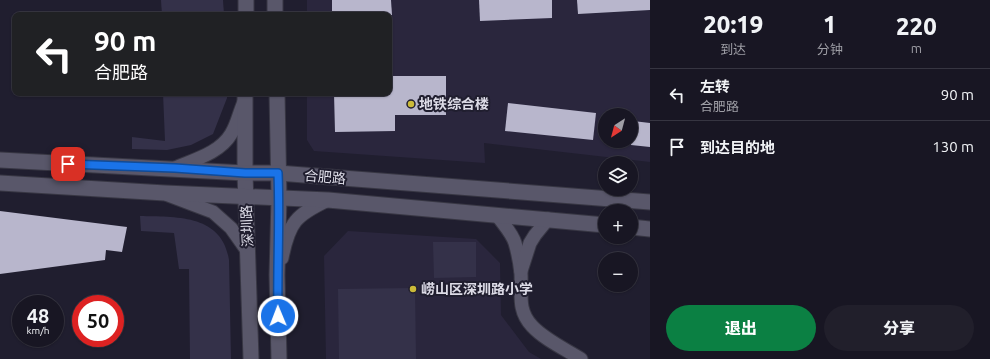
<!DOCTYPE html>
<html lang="zh">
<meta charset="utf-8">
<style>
body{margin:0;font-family:Ubuntu,"Noto Sans SC",sans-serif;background:#211f2b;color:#f1f3f6;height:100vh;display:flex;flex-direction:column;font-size:15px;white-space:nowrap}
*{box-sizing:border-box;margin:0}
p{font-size:13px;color:#9f9fa6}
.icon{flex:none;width:22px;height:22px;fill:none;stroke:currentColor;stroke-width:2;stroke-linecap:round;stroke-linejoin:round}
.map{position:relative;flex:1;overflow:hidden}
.panel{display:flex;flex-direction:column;background:#181623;width:340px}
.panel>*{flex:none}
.banner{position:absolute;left:12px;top:12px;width:380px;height:84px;border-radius:8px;box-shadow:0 1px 3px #0004,0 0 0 1px #363541;background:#202124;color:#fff;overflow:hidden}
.needle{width:26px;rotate:216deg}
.tools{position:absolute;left:598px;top:108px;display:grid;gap:8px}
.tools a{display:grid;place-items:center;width:40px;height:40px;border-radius:50%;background:#181623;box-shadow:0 1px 3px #0004,0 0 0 1px #363541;font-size:20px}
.speed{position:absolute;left:12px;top:295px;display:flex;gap:8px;font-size:20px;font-weight:700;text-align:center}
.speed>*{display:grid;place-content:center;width:52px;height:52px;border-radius:50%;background:#181623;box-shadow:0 1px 3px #0004,0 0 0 1px #363541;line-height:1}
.speed small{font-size:10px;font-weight:400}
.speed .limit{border:6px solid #d22;background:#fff;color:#111}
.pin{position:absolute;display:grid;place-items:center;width:34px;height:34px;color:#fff;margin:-17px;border-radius:8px;box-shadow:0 2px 6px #0006}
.me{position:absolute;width:44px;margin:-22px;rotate:359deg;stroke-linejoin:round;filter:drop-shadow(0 0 3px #0008)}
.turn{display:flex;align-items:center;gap:14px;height:84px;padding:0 16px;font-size:18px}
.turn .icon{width:52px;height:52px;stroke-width:2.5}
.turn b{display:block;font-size:28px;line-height:34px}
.eta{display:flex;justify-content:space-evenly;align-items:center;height:68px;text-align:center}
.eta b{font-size:24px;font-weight:800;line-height:28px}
.action{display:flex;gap:8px;margin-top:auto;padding:8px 16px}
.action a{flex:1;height:46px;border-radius:24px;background:#0b8043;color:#fff;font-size:16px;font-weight:800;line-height:46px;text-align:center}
.action a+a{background:#211f2b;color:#f1f3f6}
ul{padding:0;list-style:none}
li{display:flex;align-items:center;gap:12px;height:52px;padding:0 16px;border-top:1px solid #363541}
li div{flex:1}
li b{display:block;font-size:15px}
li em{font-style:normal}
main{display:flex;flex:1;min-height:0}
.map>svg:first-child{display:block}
</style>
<main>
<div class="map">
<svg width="650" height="359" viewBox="0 0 650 359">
<rect width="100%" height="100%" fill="#201e2f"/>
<g fill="#2a263d" fill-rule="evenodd">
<path d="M307,0H650V162L484,143L485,163L314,151L307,140V93H389V15H307ZM605,115H631V141H605Z"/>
<path d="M348,231L476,239L500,263L501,315L529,352L541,359H326L324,256Z"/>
</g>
<g fill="#343149">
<path d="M161,0H223L224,15H162Z"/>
<path d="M163,93H227V98L213,134L191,145L167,150L132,149V137L165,141Z"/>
<path d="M140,216C176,217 222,214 229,260L231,359H190L189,269H179L174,233L141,231Z"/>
<path d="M433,242H476V277L434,278Z"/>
<path d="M415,288L416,359H339L338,289Z"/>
</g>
<g fill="#b8b6cc">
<path d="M332,0H391L392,15H332Z"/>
<path d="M479,0H552V18L480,21Z"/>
<path d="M577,0H650V10L578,14Z"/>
<path d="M389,76H446V115H395V131L335,132L334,93H389Z"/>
<path d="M508,103L596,113L593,140L505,131Z"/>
<path d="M633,121L650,123V147L631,145Z"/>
<path d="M0,211L127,227L122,252L106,250L105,260L0,274Z"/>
</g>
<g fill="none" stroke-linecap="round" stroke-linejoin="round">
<g stroke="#383744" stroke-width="15">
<g id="tertiary">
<path d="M175,168C193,160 220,153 231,134C237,125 239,113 244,102"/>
<path d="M168,195L213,212L231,228L248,252"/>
<path d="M497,215C503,224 512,233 515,243C518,253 520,264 521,274C522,294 517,310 532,326C545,340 565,349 581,359"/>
<path d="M282,258C289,222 296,215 328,200"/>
<path d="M521,271L530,243L535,235L548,219"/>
</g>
</g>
<g stroke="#383744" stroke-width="17">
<g id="secondary">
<path d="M275,0V15"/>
<path d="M246,15V0"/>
<path d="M245,93V173L251,359"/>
<path d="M277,93L279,198L277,275L279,359"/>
<path d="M0,160L245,173H278L650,202"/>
<path d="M0,183L165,193L328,200L605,225"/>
<path d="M631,227L650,229"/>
</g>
</g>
<use href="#tertiary" stroke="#59576a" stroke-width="13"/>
<use href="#secondary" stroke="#59576a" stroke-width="15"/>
</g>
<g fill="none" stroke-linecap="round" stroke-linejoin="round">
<g stroke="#114b97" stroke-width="10">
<path id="route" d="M68,164L175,168L245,173H278C280,221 277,268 278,316"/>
</g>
<use href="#route" stroke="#1a73e8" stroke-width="7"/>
</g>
<g fill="#cbba39" stroke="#201e2f" stroke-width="1.5">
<circle cx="411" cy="104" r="4"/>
<circle cx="413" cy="289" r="4"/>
</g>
<g text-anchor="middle" stroke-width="4" stroke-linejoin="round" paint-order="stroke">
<g font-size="14" font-weight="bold" fill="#dddce7" stroke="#201e2f" text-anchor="start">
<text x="419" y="109">地铁综合楼</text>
<text x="421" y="294">崂山区深圳路小学</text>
</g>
<g font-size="14" fill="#dddce7" stroke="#201e2f">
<text transform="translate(325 177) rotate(5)" y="5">合肥路</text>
<text transform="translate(247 226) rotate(-93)" y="5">深圳路</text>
</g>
</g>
</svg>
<div class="tools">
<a><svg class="needle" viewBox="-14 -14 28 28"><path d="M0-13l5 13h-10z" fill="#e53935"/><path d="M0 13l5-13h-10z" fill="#9f9fa6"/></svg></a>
<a><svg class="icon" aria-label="layers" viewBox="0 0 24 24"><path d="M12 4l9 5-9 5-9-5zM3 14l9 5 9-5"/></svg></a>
<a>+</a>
<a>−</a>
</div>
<div class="speed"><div>48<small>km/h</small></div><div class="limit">50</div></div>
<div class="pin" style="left:68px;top:164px;background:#d93025"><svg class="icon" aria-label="arrive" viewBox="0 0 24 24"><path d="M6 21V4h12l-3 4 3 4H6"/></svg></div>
<svg class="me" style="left:278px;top:316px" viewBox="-20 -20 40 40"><circle r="17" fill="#1a73e8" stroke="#fff" stroke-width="3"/><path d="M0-11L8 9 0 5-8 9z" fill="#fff"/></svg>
<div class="banner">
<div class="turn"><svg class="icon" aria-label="left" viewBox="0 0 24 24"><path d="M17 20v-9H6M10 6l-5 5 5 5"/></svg><div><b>90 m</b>合肥路</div></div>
</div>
</div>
<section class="panel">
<div class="eta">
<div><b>20:19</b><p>到达</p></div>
<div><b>1</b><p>分钟</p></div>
<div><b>220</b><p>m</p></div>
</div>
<ul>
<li><svg class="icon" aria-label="left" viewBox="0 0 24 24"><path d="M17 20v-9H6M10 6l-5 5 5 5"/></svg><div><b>左转</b><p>合肥路</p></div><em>90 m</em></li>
<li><svg class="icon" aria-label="arrive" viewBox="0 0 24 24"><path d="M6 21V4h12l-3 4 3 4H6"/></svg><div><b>到达目的地</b></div><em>130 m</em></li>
</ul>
<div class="action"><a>退出</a><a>分享</a></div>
</section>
</main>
